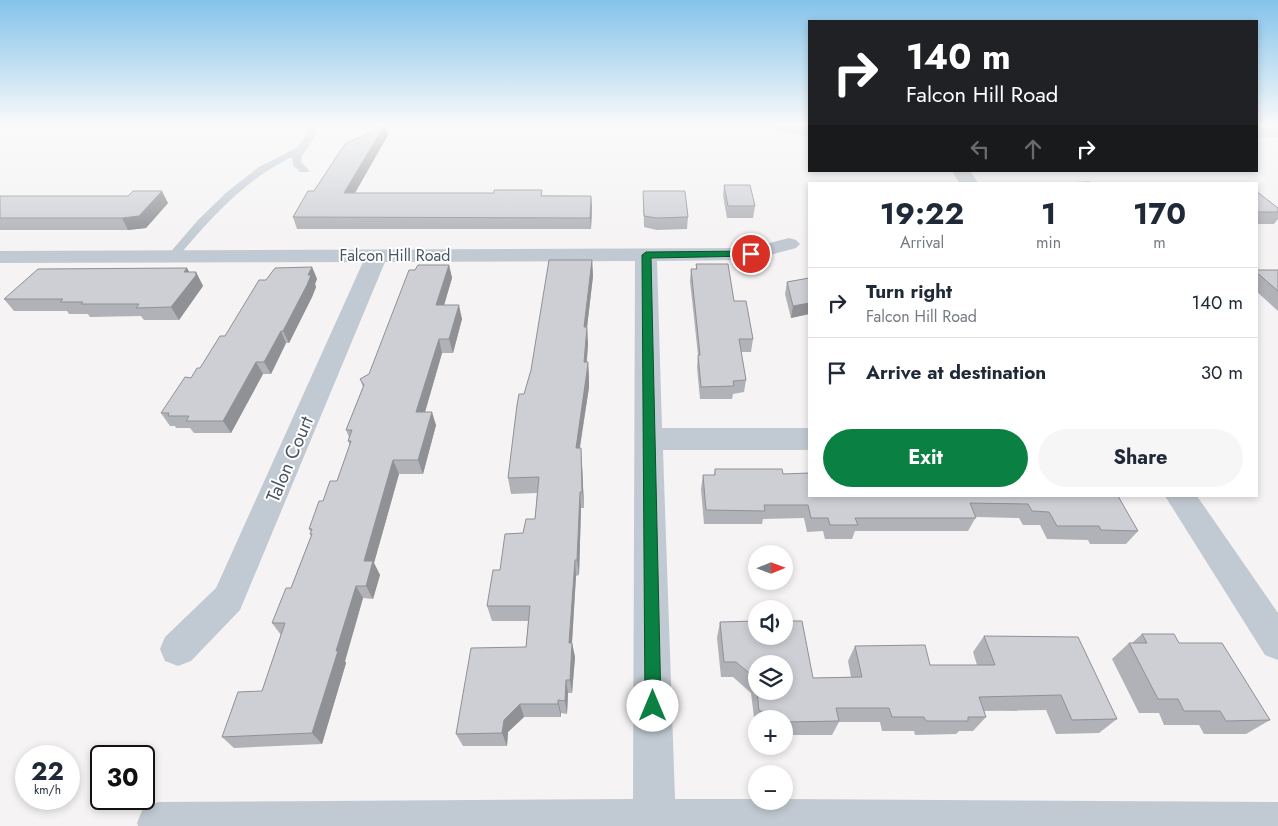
<!DOCTYPE html>
<meta charset="utf-8">
<style>
body{margin:0;font-family:Jost,sans-serif;background:#f6f6f7;color:#1f2937;height:100vh;display:flex;flex-direction:column;font-size:19px;white-space:nowrap}
*{box-sizing:border-box;margin:0}
p{font-size:16px;color:#747a83}
.icon{flex:none;width:28px;height:28px;fill:none;stroke:currentColor;stroke-width:2;stroke-linecap:round;stroke-linejoin:round}
.map{position:relative;flex:1;overflow:hidden}
.side{position:absolute;left:808px;top:182px;width:450px;height:315px;display:flex;flex-direction:column;background:#fff;border-radius:0px;box-shadow:0 2px 8px #0003}
.side>*{flex:none}
.hud{position:absolute;left:808px;top:20px;width:450px;height:152px;border-radius:0px;box-shadow:0 2px 8px #0003;background:#202124;color:#fff;overflow:hidden}
.needle{width:32px;rotate:89deg}
.buttons{position:absolute;left:748px;top:545px;display:grid;gap:10px}
.buttons a{display:grid;place-items:center;width:45px;height:45px;border-radius:50%;background:#fff;box-shadow:0 2px 8px #0003;font-size:25px}
.speed{position:absolute;left:15px;top:745px;display:flex;gap:10px;font-size:25px;font-weight:700;text-align:center}
.speed>*{display:grid;place-content:center;width:65px;height:65px;border-radius:50%;background:#fff;box-shadow:0 2px 8px #0003;line-height:1}
.speed small{font-size:12px;font-weight:400}
.speed .limit{border:2px solid #111;border-radius:8px;background:#fff;color:#111}
.pin{position:absolute;display:grid;place-items:center;width:42px;height:42px;color:#fff;margin:-21px;border:2px solid #fff;border-radius:50%;box-shadow:0 1px 5px #0007}
.me{position:absolute;width:55px;margin:-28px;rotate:0deg;stroke-linejoin:round;filter:drop-shadow(0 0 4px #0008)}
.turn{display:flex;align-items:center;gap:18px;height:105px;padding:0 15px;font-size:22px}
.turn .icon{width:65px;height:65px;stroke-width:2.5}
.turn b{display:block;font-size:35px;line-height:42px}
.lanes{display:flex;align-items:center;height:48px;padding:0 15px;background:#0003;justify-content:center;gap:25px;direction:ltr}
.lanes .off{opacity:.35}
.eta{display:flex;justify-content:space-evenly;align-items:center;height:85px;text-align:center}
.eta b{font-size:30px;font-weight:700;line-height:35px}
.button{display:flex;gap:10px;margin-top:auto;padding:10px 15px}
.button a{flex:1;height:58px;border-radius:30px;background:#0b8043;color:#fff;font-size:20px;font-weight:700;line-height:58px;text-align:center}
.button a+a{background:#f6f6f7;color:#1f2937}
ul{padding:0;list-style:none}
li{display:flex;align-items:center;gap:15px;height:70px;padding:0 15px;border-top:1px solid #e0e1e3}
li div{flex:1}
li b{display:block;font-size:19px}
li em{font-style:normal}
.map>svg:first-child{display:block}
</style>
<div class="map">
<svg width="1278" height="826" viewBox="0 0 1278 826">
<rect width="100%" height="100%" fill="#f5f3f3"/>
<g fill="none" stroke-linecap="round" stroke-linejoin="round">
<path fill="#c1cad2" fill-rule="evenodd" d="M306,126H314L317,133L302,156L301,162L309,170L308,172H300L293,165L292,157C244,180 210,219 177,258H169L167,256L198,220L227,192L259,167L298,147L307,133Z"/>
<path fill="#c1cad2" fill-rule="evenodd" d="M789,238L796,240L800,244L796,248L751,260L657,261L662,428H809V450H663L675,799H756V801H784V799L1278,802V826H138L137,823L143,808L158,802L633,799L635,261L385,262L240,610L191,661L178,666L165,661L160,649L165,637L216,588L363,262L0,263V251L751,248Z"/>
<g fill="#c1cad2" fill-rule="evenodd">
<path d="M952,171H970L979,184H960Z"/>
<path d="M1165,496H1197L1278,613V660L1265,655Z"/>
</g>
<g fill="#c1cbd6" fill-rule="evenodd">
<path d="M769,126H809V136L771,130Z"/>
<path d="M1278,127V137L1256,138V128Z"/>
</g>
</g>
<g fill="#b0b2b7" fill-rule="evenodd">
<path d="M383,126H385L388,135L355,193L591,196L592,207L591,229H297L293,217L314,191Z"/>
<path d="M724,185L755,206L753,218H727L723,196Z"/>
<path d="M643,191L688,217L687,229L657,230L644,227Z"/>
<path d="M1256,191L1278,208V219L1274,224H1256Z"/>
<path d="M0,196L168,203L146,228L128,230H0Z"/>
<path d="M592,260L593,276L587,327L588,344L587,362H588L589,378V387L580,448L582,464L584,508H581L579,575L576,576L572,643L575,657L572,693H568L567,714L561,713V717H524L508,732L507,746H463L456,734L526,647L528,621H492L487,606L500,570L523,533L535,519L537,493L511,494L508,478L524,394Z"/>
<path d="M696,264L734,301L753,339L751,352H741L746,380L744,392L733,394L732,399H700L697,367L698,355L690,281L691,269H696Z"/>
<path d="M449,265L452,278L444,305L462,319L453,353H442L425,412L436,425L423,474H399L374,563L380,575L373,599L363,598L345,661L346,663L322,744L234,748L222,737L262,691L281,635L272,623L291,588L311,536L310,534L311,532L309,529L323,501L337,481L350,445L348,441L349,437L346,430L363,387L360,379L369,374L415,270Z"/>
<path d="M312,267L317,279L315,284L316,287L312,297L289,343H286L271,374H263L231,433H194L190,428H176L175,426H170L161,413L200,368L225,336L266,280Z"/>
<path d="M187,268L189,272H196L203,286L179,320H144L141,316L90,317L88,314H69L67,311H14L4,299Z"/>
<path d="M1256,270H1278V311L1256,291Z"/>
<path d="M809,278V314L791,318L785,294L787,282Z"/>
<path d="M715,469L1118,496L1138,531L1126,544H1090L1088,540L1047,539L1040,525H1023L1019,518L976,517L968,531H855L852,539H825L823,531L807,532L804,518L763,519L762,524H704L701,489L703,475H714Z"/>
<path d="M720,622L813,678L851,677L848,661L855,646L930,665H977L973,652L984,636L1117,719L1099,733L1056,734L1046,710L984,711L986,717L973,731H959L956,734L915,735L914,731H882L880,722H839L832,735H784V719H756V725H755L751,693L733,677H721L717,638ZM756,664L784,691H756Z"/>
<path d="M1142,634L1179,643L1270,720L1246,734H1204L1199,725H1164L1159,713H1139L1112,659L1129,643H1132Z"/>
</g>
<g fill="#909195">
<path d="M384,126L388,135L348,205L344,193Z"/>
<path d="M162,191L168,203L146,228L128,230L122,218Z"/>
<path d="M591,196L592,207L591,229L590,218Z"/>
<path d="M592,260L593,276L585,344L584,327Z"/>
<path d="M449,265L452,278L440,319L436,305Z"/>
<path d="M312,267L317,279L315,284L316,287L312,297L289,343L283,331Z"/>
<path d="M187,268L193,279L196,272L203,286L179,320L171,307L184,272Z"/>
<path d="M809,303V314L791,318L793,306Z"/>
<path d="M459,305L462,319L453,353L449,339Z"/>
<path d="M587,327L588,344L585,378L584,362Z"/>
<path d="M281,331L286,343L271,374L264,362Z"/>
<path d="M439,339L442,353L421,426L416,412Z"/>
<path d="M256,362L263,374L231,433L223,421Z"/>
<path d="M588,362L589,378V387L577,464L576,448Z"/>
<path d="M432,412L436,425L423,474L418,460Z"/>
<path d="M581,448L582,464L584,508L582,492Z"/>
<path d="M393,460L399,474L374,563L380,575L373,599L366,586L364,561Z"/>
<path d="M580,492L581,508L579,575L577,560Z"/>
<path d="M575,560L576,576L571,657L569,643Z"/>
<path d="M356,586L363,598L345,661L346,663L322,744L312,733L336,651Z"/>
<path d="M572,643L575,657L572,693L570,680Z"/>
<path d="M566,680L568,693L567,714L565,701Z"/>
<path d="M558,700L561,713V717L558,704Z"/>
<path d="M520,704L524,717L508,732L507,746L502,733L504,720Z"/>
</g>
<g fill="#cdcfd5" stroke="#909195">
<path d="M383,126H384L344,193H494V190H542L541,196H591L590,218L293,217L308,191H314L345,144Z"/>
<path d="M1090,182L1091,184H1059L1058,183Z"/>
<path d="M724,185H750L755,206H728Z"/>
<path d="M133,191H162L139,216L122,218H0V196H128Z"/>
<path d="M643,191H685L688,217L657,218L644,216Z"/>
<path d="M1256,191L1278,208V212H1256Z"/>
<path d="M549,260H592L584,327H587L584,362H588L587,371L576,448H581L582,492H580L577,560H575L569,643H572L570,680H566L565,701L558,700V704H520L504,720L502,733L456,734L471,648L526,647L530,606H487L493,570H500L505,534L523,533L526,519H535L539,477L508,478L517,405L519,394H524L531,370Z"/>
<path d="M696,264H728L734,301H746L753,339H739L746,380L733,381L734,386L701,387L698,355H700L691,269H697Z"/>
<path d="M418,265H449L436,305H459L449,339H439L416,412H432L418,460H393L364,561H373L366,586H356L336,651H338L312,733L222,737L238,692L262,691L285,623H272L286,588H291L312,534H310L312,529H309L319,501H323L330,481H337L351,441H348L352,430H346L364,385L360,379L369,374L409,270H415Z"/>
<path d="M312,267L308,275H311L307,285L283,331H281L264,362H256L223,421H186L189,416H168L169,413H161L185,377L191,378L197,368H200L220,336H225L259,280H266L275,268Z"/>
<path d="M187,268L184,272H196L195,274H197L171,307L136,308L139,304H81L83,302H60L63,299H4L38,269Z"/>
<path d="M1256,270H1278V291L1256,272Z"/>
<path d="M809,278V303L793,306L787,282Z"/>
<path d="M715,469H782L783,474L809,473V496H1118L1138,531L1101,530L1099,526H1057L1049,512L1032,511L1028,504L970,503L976,518H855L858,525H830L828,518H811L808,505H764L765,511L706,510L703,475H715Z"/>
<path d="M756,621V636H784V621H802L813,678L862,677L855,646L925,645L930,665H995L984,636L1078,637L1117,719L1072,720L1061,695L979,697L986,717H968V721H926L924,717H892L889,708H836L839,721L785,722L784,718H763L762,711H759L757,691H784V664H756V688L755,678L736,662H724L720,622Z"/>
<path d="M1142,634H1174L1179,643H1222L1270,720L1226,721L1220,711H1184L1178,699H1158L1129,643H1147Z"/>
</g>
<linearGradient id="sky" x2="0" y2="1"><stop stop-color="#85c3ea"/><stop offset="0.52" stop-color="#fafafa"/><stop offset="1" stop-color="#fafafa" stop-opacity="0"/></linearGradient>
<rect width="1278" height="241" fill="url(#sky)"/>
<path fill="#0b8043" stroke="#07532c" d="M751,251L755,254L754,256L651,258L661,706L658,712L653,714L647,712L645,706L642,255L646,252Z"/>
<g text-anchor="middle" stroke-width="4" stroke-linejoin="round" paint-order="stroke">
<g font-size="16" fill="#4a5661" stroke="#fff">
<text x="395" y="261">Falcon Hill Road</text>
</g>
<g font-size="19" fill="#4a5661" stroke="#fff">
<text transform="translate(289 459) rotate(-67)" y="7">Talon Court</text>
</g>
</g>
</svg>
<div class="buttons">
<a><svg class="needle" viewBox="-14 -14 28 28"><path d="M0-13l5 13h-10z" fill="#e53935"/><path d="M0 13l5-13h-10z" fill="#747a83"/></svg></a>
<a><svg class="icon" aria-label="sound" viewBox="0 0 24 24"><path d="M4 9h4l5-4v14l-5-4H4zM17 9q2 3 0 6"/></svg></a>
<a><svg class="icon" aria-label="layers" viewBox="0 0 24 24"><path d="M12 4l9 5-9 5-9-5zM3 14l9 5 9-5"/></svg></a>
<a>+</a>
<a>−</a>
</div>
<div class="speed"><div>22<small>km/h</small></div><div class="limit">30</div></div>
<div class="pin" style="left:751px;top:254px;background:#d93025"><svg class="icon" aria-label="arrive" viewBox="0 0 24 24"><path d="M6 21V4h12l-3 4 3 4H6"/></svg></div>
<svg class="me" style="left:653px;top:706px" viewBox="-20 -20 40 40"><circle r="19" fill="#fff"/><path d="M0-13L10 11 0 6-10 11z" fill="#0b8043"/></svg>
<div class="hud">
<div class="turn"><svg class="icon" aria-label="right" viewBox="0 0 24 24"><path d="M7 20v-9h11M14 6l5 5-5 5"/></svg><div><b>140 m</b>Falcon Hill Road</div></div>
<div class="lanes"><svg class="icon off" aria-label="left" viewBox="0 0 24 24"><path d="M17 20v-9H6M10 6l-5 5 5 5"/></svg><svg class="icon off" aria-label="ahead" viewBox="0 0 24 24"><path d="M12 20V5M6 11l6-6 6 6"/></svg><svg class="icon" aria-label="right" viewBox="0 0 24 24"><path d="M7 20v-9h11M14 6l5 5-5 5"/></svg></div>
</div>
<section class="side">
<div class="eta">
<div><b>19:22</b><p>Arrival</p></div>
<div><b>1</b><p>min</p></div>
<div><b>170</b><p>m</p></div>
</div>
<ul>
<li><svg class="icon" aria-label="right" viewBox="0 0 24 24"><path d="M7 20v-9h11M14 6l5 5-5 5"/></svg><div><b>Turn right</b><p>Falcon Hill Road</p></div><em>140 m</em></li>
<li><svg class="icon" aria-label="arrive" viewBox="0 0 24 24"><path d="M6 21V4h12l-3 4 3 4H6"/></svg><div><b>Arrive at destination</b></div><em>30 m</em></li>
</ul>
<div class="button"><a>Exit</a><a>Share</a></div>
</section>
</div>
